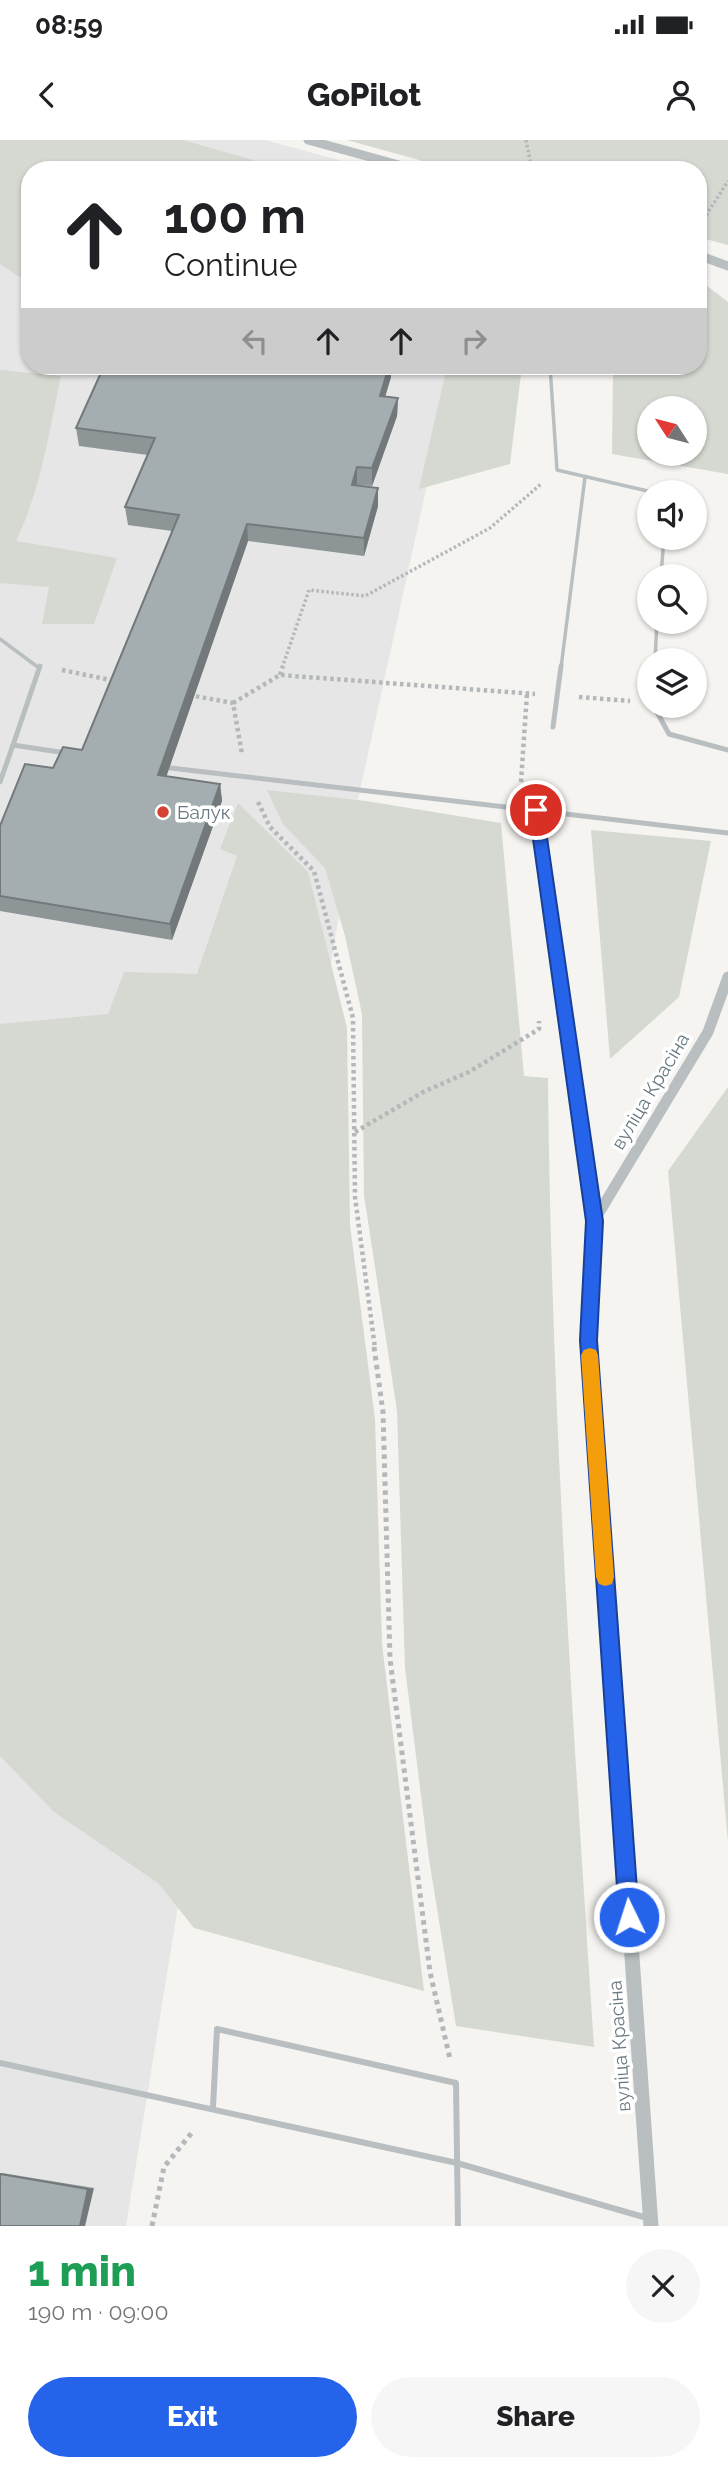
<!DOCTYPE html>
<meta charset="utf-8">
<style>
body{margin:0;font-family:Raleway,sans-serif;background:#f6f6f6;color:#202124;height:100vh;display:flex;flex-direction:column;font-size:26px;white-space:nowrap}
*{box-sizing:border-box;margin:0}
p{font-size:23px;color:#757577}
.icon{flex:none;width:38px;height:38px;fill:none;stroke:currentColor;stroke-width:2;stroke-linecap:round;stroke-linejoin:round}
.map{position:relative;height:2086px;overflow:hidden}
.details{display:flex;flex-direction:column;background:#fff;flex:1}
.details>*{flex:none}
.hud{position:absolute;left:21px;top:21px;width:686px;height:214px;border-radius:28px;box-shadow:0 2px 5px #0004;background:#fff;color:#202124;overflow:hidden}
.needle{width:46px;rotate:306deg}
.buttons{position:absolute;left:637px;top:256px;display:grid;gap:14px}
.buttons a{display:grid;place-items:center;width:70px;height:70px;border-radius:50%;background:#fff;box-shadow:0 2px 5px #0004;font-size:35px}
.pin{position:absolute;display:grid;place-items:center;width:60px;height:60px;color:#fff;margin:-30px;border:4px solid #fff;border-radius:50%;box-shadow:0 2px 7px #0007}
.me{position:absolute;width:77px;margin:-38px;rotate:356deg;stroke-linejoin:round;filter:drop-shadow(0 0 5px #0008)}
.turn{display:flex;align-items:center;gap:24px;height:147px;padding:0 28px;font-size:32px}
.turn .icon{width:91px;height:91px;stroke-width:2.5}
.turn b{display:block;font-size:49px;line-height:60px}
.lanes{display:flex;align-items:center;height:66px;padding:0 28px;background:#0003;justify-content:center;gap:35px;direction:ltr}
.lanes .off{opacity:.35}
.round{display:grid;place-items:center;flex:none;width:74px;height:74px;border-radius:37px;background:#f6f6f6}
.summary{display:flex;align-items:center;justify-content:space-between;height:119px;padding:0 28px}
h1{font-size:42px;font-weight:800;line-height:52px;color:#1e9e55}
.primary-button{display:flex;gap:14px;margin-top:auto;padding:14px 28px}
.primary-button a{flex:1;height:80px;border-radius:42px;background:#2563eb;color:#fff;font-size:28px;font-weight:800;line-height:80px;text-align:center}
.primary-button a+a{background:#f6f6f6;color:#202124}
.status{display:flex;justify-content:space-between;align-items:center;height:49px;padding:0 35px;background:#fff;direction:ltr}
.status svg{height:19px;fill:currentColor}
header{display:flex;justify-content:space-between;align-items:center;height:91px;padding:0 28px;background:#fff;font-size:32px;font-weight:800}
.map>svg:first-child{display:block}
</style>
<div class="status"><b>08:59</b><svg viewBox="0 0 49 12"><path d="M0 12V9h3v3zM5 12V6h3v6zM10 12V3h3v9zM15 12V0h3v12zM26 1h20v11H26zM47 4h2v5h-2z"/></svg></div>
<header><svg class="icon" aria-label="back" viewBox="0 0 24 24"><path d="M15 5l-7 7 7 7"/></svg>GoPilot<svg class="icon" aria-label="person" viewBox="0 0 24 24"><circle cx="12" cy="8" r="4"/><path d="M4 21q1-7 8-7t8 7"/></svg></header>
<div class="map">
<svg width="728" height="2086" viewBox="0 0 728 2086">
<rect width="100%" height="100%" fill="#f5f4f1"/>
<path fill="#e5e6e5" d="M0,0H265L376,30H30V226H453L357,664L126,2086H0Z"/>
<g fill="#d5d9d1" fill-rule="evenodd">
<path d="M0,0H183L287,30H30V144L0,124Z"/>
<path d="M347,0H728V105L698,97V30H455Z"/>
<path d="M698,139L728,162V334L612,314L613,228L601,226H698ZM649,268H695V313H649Z"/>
<path d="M423,226H522L510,324L419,349L446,231Z"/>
<path d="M0,230L61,236C49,292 41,349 16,401L117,418L94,484H42L49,447L0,443Z"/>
<path d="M267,650L366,661L501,683L524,936L548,938C551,1261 573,1585 594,1907L456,1886L429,1719L405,1528L397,1271L364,1055L362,874L345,796L325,728L283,684Z"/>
<path d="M238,663L308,732L347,888L350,1085L375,1279L382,1504L424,1851L194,1788L158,1743L54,1672L0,1616V884L108,874L124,832L197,834L237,716L220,709Z"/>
<path d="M591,690L711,701L679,857L610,919Z"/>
<path d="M728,947V1702L668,1031Z"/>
</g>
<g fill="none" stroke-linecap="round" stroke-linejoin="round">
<g stroke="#b4b8ba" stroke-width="3.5" stroke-dasharray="2.5 2.5" stroke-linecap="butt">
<path d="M526,0L532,30"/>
<path d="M698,88L728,41"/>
<path d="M282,528L309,450L365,456L490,388L541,344"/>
</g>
<g stroke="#b4b8ba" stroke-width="4.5" stroke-dasharray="3.5 3.5" stroke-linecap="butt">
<path d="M62,530L115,541"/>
<path d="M280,535L283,526"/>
<path d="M189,555L233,563L242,614"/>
<path d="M579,557L630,561"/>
<path d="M233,563L280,535L535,554"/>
<path d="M521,642L527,553"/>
<path d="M258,662L270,687L314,731L353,878L355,1057L375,1208"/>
<path d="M355,992L425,951L469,932L539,889V881"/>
</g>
<g stroke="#b4b8ba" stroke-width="5" stroke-dasharray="4.5 4.5" stroke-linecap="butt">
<path d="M374,1207L383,1272L390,1519L430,1832L450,1919"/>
<path d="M152,2086L164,2027L194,1990"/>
</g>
<g stroke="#b9bfc1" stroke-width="3.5">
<path d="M550,226L557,330L652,352"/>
<path d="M661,436L664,397"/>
<path d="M0,499L39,528"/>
<path d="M655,520L657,481"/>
<path d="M561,528L585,337"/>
</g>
<g stroke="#b9bfc1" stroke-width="5">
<path d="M40,526L13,605L66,613"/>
<path d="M653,565L669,594L728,610"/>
<path d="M553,587L561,526"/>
<path d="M162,627L728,693"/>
<path d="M0,642L13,605"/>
<path d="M536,670L594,1078"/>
</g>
<g stroke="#b9bfc1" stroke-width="6">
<path d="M0,1923L457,2023L647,2078"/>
<path d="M213,1967L217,1889L456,1943L458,2086"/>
</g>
<g stroke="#b9bfc1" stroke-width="9">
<path d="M308,0L417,30"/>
<path d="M698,115L728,126"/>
</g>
<path stroke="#b9bfc1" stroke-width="11" d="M590,1208L594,1081L708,892L728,837"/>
<path stroke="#b9bfc1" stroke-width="15" d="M589,1207L651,2086"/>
</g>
<g fill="#8d9597">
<path d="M324,226H391V237L385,256L398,258L397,276L372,346L357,345V346L378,366L364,416L248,401L166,636L220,644L222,661L172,800L0,771V686L53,628L82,610L172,391L128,385L125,367L148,315L79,306L76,288L323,228Z"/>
<path d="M0,2033H2L94,2048L0,2086Z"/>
</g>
<g fill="#73797b">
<path d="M389,226H391V237L380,274V256Z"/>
<path d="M398,258L397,276L372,346V328Z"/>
<path d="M357,327V345L352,363V345Z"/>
<path d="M378,348V366L364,416V398Z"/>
<path d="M247,384L248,401L161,652L158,635Z"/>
<path d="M220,644L222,661L172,800L170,784Z"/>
<path d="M94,2048L85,2086H80L88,2049Z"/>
</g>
<g fill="#a4adb0" stroke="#73797b" stroke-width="2">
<path d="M104,226H306L323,228L324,226H389L380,256L398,258L372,328L357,327L352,345L378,348L364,398L247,384L158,635L220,644L170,784L0,756V686L25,624L53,628L63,607L82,610L179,375L125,367L155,298L76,288Z"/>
<path d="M0,2034L88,2049L80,2086H0Z"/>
</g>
<path fill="#2563eb" stroke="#184099" stroke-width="2" d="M536,665L543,670L603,1081L597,1200L639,1777L636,1784L629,1787L622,1784L619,1777L580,1200L586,1081L529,670Z"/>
<path fill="#f59e0b" d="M590,1208L596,1210L598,1215L614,1437L612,1444L605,1446L599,1444L596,1437L581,1215L584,1210Z"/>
<circle fill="#d44332" stroke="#fff" stroke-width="2.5" cx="163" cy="672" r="7"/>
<g text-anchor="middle" stroke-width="7" stroke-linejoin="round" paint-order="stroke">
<g font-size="19" fill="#667880" stroke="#fff" text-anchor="start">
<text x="177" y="679">Балук</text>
</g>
<g font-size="19" fill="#667880" stroke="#fff">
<text transform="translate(650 951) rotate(-59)" y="7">вуліца Красіна</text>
<text transform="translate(619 1906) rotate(-94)" y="7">вуліца Красіна</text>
</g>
</g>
</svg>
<div class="buttons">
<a><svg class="needle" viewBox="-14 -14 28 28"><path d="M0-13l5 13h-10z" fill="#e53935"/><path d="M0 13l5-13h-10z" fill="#757577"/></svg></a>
<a><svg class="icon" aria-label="sound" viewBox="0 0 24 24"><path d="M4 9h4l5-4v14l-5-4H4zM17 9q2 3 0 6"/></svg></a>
<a><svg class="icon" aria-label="search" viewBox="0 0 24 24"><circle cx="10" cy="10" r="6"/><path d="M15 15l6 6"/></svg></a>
<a><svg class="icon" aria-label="layers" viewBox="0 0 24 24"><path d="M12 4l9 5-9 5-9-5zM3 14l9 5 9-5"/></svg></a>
</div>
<div class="pin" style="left:536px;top:670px;background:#d93025"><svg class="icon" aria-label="arrive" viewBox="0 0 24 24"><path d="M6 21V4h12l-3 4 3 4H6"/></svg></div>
<svg class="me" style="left:629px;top:1777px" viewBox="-20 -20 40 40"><circle r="17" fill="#2563eb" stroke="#fff" stroke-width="3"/><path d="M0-11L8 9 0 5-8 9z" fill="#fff"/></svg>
<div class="hud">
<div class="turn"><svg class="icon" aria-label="ahead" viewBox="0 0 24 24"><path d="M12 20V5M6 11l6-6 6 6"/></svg><div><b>100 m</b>Continue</div></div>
<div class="lanes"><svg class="icon off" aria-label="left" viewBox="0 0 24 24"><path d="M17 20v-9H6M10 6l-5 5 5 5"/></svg><svg class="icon" aria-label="ahead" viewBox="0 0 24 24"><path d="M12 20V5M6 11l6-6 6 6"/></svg><svg class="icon" aria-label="ahead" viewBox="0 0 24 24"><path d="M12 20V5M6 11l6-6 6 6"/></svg><svg class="icon off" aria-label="right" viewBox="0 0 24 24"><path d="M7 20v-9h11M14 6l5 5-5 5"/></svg></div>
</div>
</div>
<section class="details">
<div class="summary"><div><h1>1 min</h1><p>190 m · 09:00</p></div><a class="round"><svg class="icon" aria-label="close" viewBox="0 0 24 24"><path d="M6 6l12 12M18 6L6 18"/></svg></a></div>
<div class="primary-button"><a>Exit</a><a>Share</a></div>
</section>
